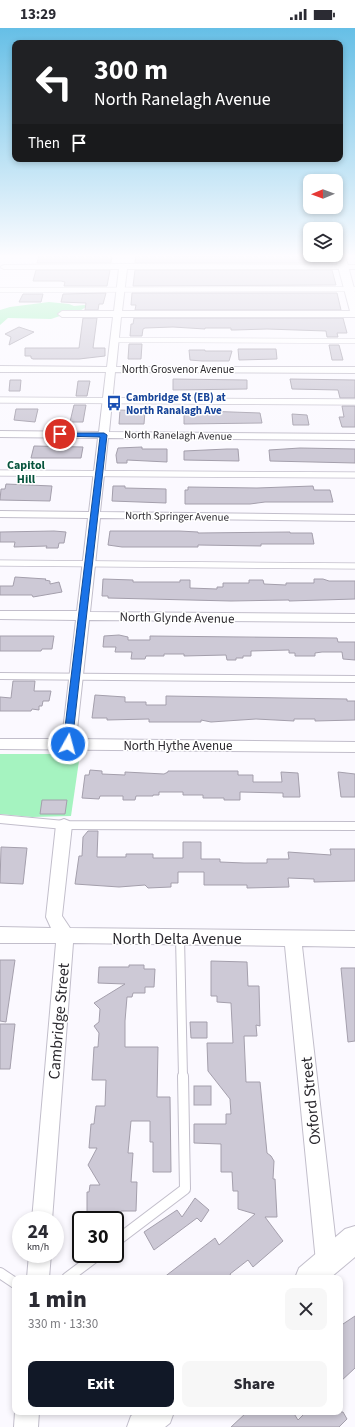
<!DOCTYPE html>
<meta charset="utf-8">
<style>
body{margin:0;font-family:"Source Sans 3",sans-serif;background:#f7f7f7;color:#2b2b33;height:100vh;display:flex;flex-direction:column;font-size:15px;white-space:nowrap}
*{box-sizing:border-box;margin:0}
p{font-size:13px;color:#7c7c81}
.icon{flex:none;width:22px;height:22px;fill:none;stroke:currentColor;stroke-width:2;stroke-linecap:round;stroke-linejoin:round}
.map{position:relative;flex:1;overflow:hidden}
.sheet{position:absolute;left:12px;top:1247px;width:331px;height:140px;display:flex;flex-direction:column;background:#fff;border-radius:8px;box-shadow:0 2px 6px #0003}
.sheet>*{flex:none}
.top-card{position:absolute;left:12px;top:12px;width:331px;height:122px;border-radius:8px;box-shadow:0 2px 6px #0003;background:#202124;color:#fff;overflow:hidden}
.needle{width:26px;rotate:269deg}
.fabs{position:absolute;left:303px;top:146px;display:grid;gap:8px}
.fabs a{display:grid;place-items:center;width:40px;height:40px;border-radius:8px;background:#fff;box-shadow:0 2px 6px #0003;font-size:20px}
.speed{position:absolute;left:12px;top:1183px;display:flex;gap:8px;font-size:20px;font-weight:700;text-align:center}
.speed>*{display:grid;place-content:center;width:52px;height:52px;border-radius:50%;background:#fff;box-shadow:0 2px 6px #0003;line-height:1}
.speed small{font-size:10px;font-weight:400}
.speed .limit{border:2px solid #111;border-radius:6px;background:#fff;color:#111}
.pin{position:absolute;display:grid;place-items:center;width:34px;height:34px;color:#fff;margin:-17px;border:2px solid #fff;border-radius:50%;box-shadow:0 1px 4px #0007}
.me{position:absolute;width:44px;margin:-22px;rotate:7deg;stroke-linejoin:round;filter:drop-shadow(0 0 3px #0008)}
.turn{display:flex;align-items:center;gap:14px;height:84px;padding:0 16px;font-size:18px}
.turn .icon{width:52px;height:52px;stroke-width:2.5}
.turn b{display:block;font-size:28px;line-height:34px}
.then{display:flex;align-items:center;height:38px;padding:0 16px;background:#0003;gap:8px;font-size:15px}
.round{display:grid;place-items:center;flex:none;width:42px;height:42px;border-radius:8px;background:#f7f7f7}
.summary{display:flex;align-items:center;justify-content:space-between;height:68px;padding:0 16px}
h1{font-size:24px;font-weight:800;line-height:30px}
.button{display:flex;gap:8px;margin-top:auto;padding:8px 16px}
.button a{flex:1;height:46px;border-radius:8px;background:#111827;color:#fff;font-size:16px;font-weight:800;line-height:46px;text-align:center}
.button a+a{background:#f7f7f7;color:#2b2b33}
.status{display:flex;justify-content:space-between;align-items:center;height:28px;padding:0 20px;background:#fff;direction:ltr}
.status svg{height:11px;fill:currentColor}
.map>svg:first-child{display:block}
</style>
<div class="status"><b>13:29</b><svg viewBox="0 0 49 12"><path d="M0 12V9h3v3zM5 12V6h3v6zM10 12V3h3v9zM15 12V0h3v12zM26 1h20v11H26zM47 4h2v5h-2z"/></svg></div>
<div class="map">
<svg width="355" height="1399" viewBox="0 0 355 1399">
<rect width="100%" height="100%" fill="#fbf9ff"/>
<g fill="#a5f3c0">
<path d="M49,274L69,276L74,278L85,277L86,279L78,284L59,285L60,288L51,291L8,290L0,297V282L10,279Z"/>
<path d="M0,726H80L71,788L32,789L0,786Z"/>
</g>
<g fill="#cdc9d6" stroke="#a49fac">
<path d="M39,227H112L111,235H37Z"/>
<path d="M136,227L197,228L327,227L330,235H135Z"/>
<path d="M36,242H110L107,258H64L65,254L61,253H33Z"/>
<path d="M135,242H332L336,257L133,258Z"/>
<path d="M106,265L103,276H99L98,282H85L86,275L61,274L63,266Z"/>
<path d="M132,265H337L341,282H135L136,277H131Z"/>
<path d="M23,266H43L41,274H19Z"/>
<path d="M83,290H97L93,320H105V328L79,331H33L31,330V328H25V320H79Z"/>
<path d="M134,290H343L347,305H337L338,309H327L326,303L267,301L235,302H231V300H205V301L173,299L145,300L143,301L142,308H130L131,296H133Z"/>
<path d="M19,299L34,304L9,317L11,309L5,306Z"/>
<path d="M129,316H142L141,331H128Z"/>
<path d="M329,317H339L343,332H332Z"/>
<path d="M238,321H276L277,331L239,332Z"/>
<path d="M189,322H205V323H232L229,333H202L190,332Z"/>
<path d="M173,351L247,352V361L173,362Z"/>
<path d="M290,351L355,352V370H340L338,362L292,361Z"/>
<path d="M10,352H21L20,363H9Z"/>
<path d="M78,353H90L87,368H76Z"/>
<path d="M74,377H86L83,394H70Z"/>
<path d="M342,378H355V399H342L339,389H344Z"/>
<path d="M16,381H38L35,394L14,392Z"/>
<path d="M120,382L145,383L144,396H119Z"/>
<path d="M204,383L260,385L262,395L184,396V386H199L204,385Z"/>
<path d="M292,386L307,387L309,397H293Z"/>
<path d="M34,418L83,419L81,430H31Z"/>
<path d="M142,419V421H167V434L127,432V435H117L116,427L118,420Z"/>
<path d="M300,420L355,421V435L270,433L269,422Z"/>
<path d="M227,421H238L239,433L184,432V423Z"/>
<path d="M6,456L52,458L50,473L0,472L1,461H5Z"/>
<path d="M113,458H125V460L166,461V475L112,473Z"/>
<path d="M313,458L314,462H330L333,474H265L250,476H185V462H188V459L257,460Z"/>
<path d="M110,503H179L198,504V505L290,504V505H312L314,516H261V518L198,517V519H122L108,517Z"/>
<path d="M0,504L54,503L66,504L64,515H59L58,520H46L47,518L14,519L15,514H0Z"/>
<path d="M15,549L46,551L45,552L50,553V556L59,554L62,564L33,569L32,567H0V558H13Z"/>
<path d="M103,551L133,552V554H180V552H190V560L217,561V559H223V555H249V552H263L264,556L286,557V555H314V551H323L329,553H355V571L289,573V572L231,573L108,570V568H102Z"/>
<path d="M119,607L128,609V612H150V608L337,610L338,614H355V632L343,631L342,624H322L315,625V628H295V625H289V622L251,623V628H243V630H236V632H227L226,627L184,628V626H164V628H146L145,631H131L132,624H115L116,619H103L104,608Z"/>
<path d="M0,608H54L52,621H42L41,623H0Z"/>
<path d="M13,653H35L34,663H51L49,673H43L42,678H39V682L32,681L31,683H0V669L11,670Z"/>
<path d="M95,667L125,669V674H146V677H166V668L347,671V673H355V692L315,693V691H294V693L256,691L211,694L201,692V694H149V691L107,692V690H92Z"/>
<path d="M90,742L102,743V746L125,747V744L164,746L168,744V743H238V747H253V754H282L281,744L298,745L300,769H283V765L240,764V772H224V770H203V767H183V764H159V767H153V768H136L135,772H123V768H100L99,771L82,770L85,747H89Z"/>
<path d="M338,744L355,746V769H341Z"/>
<path d="M42,772H67L65,786H40Z"/>
<path d="M88,803H98L97,829H126V826H153V830H183V814H201V831H220V834L244,835H267V831H289L288,824L331,827L330,821H355V853L314,854V851L288,850L289,859L247,860V857H204V844H178V855H171V859L148,860L145,857L119,859L75,856L79,828H82L83,809Z"/>
<path d="M1,819L27,820L23,856L0,855Z"/>
<path d="M0,932H15L6,994L0,993Z"/>
<path d="M211,933L247,934L248,958H259L260,998L256,997L257,1008H244L246,1054H260L267,1125L271,1128L274,1133L273,1151H275L277,1189H265L283,1213L253,1239L248,1232L230,1246L232,1250H163L215,1210L219,1217L255,1186L238,1181V1163H233L232,1144H221V1116L194,1115V1096H226V1086H231L230,1071L208,1043L207,1015H233L231,975L217,974V968H211Z"/>
<path d="M129,937H144V941H155L154,959H145V965H133L132,969H127L125,993V1019H158L157,1069H170L171,1144H153V1114H150V1093H131L128,1125H133L131,1154H137L136,1183H121V1186H107V1192H87V1164H89L90,1157H100L88,1137L97,1120H89L91,1096H94L96,1078H105L106,1052H92L94,1019H98L99,1005L94,998L99,994L100,981L94,975L125,956L98,955L99,939H129Z"/>
<path d="M341,940H355V1013L348,1014Z"/>
<path d="M190,994H207V1010H191Z"/>
<path d="M0,996H15L10,1041H0Z"/>
<rect x="194" y="1058" width="17" height="19"/>
<path d="M195,1170L209,1182L201,1194L197,1190L154,1222L144,1204L177,1182L182,1189Z"/>
<path d="M355,1288V1340L340,1354V1298Z"/>
<path d="M247,1384H293L298,1392L306,1384H343L347,1391L339,1399H231Z"/>
</g>
<g fill="none" stroke-linecap="round" stroke-linejoin="round">
<g stroke="#c2becb" stroke-width="5.5">
<g id="service-far4">
<path d="M0,262L355,261"/>
<path d="M115,312L355,313"/>
</g>
</g>
<g stroke="#c2becb" stroke-width="7">
<g id="service-far3">
<path d="M0,372L355,374"/>
<path d="M0,445L355,447"/>
<path d="M0,535L355,538"/>
</g>
</g>
<g stroke="#c2becb" stroke-width="8">
<path id="service-far2" d="M0,648L355,651"/>
</g>
<g stroke="#c2becb" stroke-width="10">
<g id="service-far1">
<path d="M0,791L64,797L355,798"/>
<path d="M180,909L183,1049"/>
</g>
</g>
<g stroke="#c2becb" stroke-width="12">
<g id="service">
<path d="M115,1214L185,1161L183,1048"/>
<path d="M0,1245L15,1255"/>
<path d="M67,1250L99,1226"/>
</g>
</g>
<g stroke="#c2becb" stroke-width="2">
<g id="minor">
<path d="M123,236L355,237V241H127L122,283H355V289H121L116,339H355V345L115,344L109,404L355,406V412L108,410L100,484L355,487V493L100,490L90,584L355,586V594L89,592L76,711L355,714V724L0,721V711H62L76,592L0,591V583H77L88,490L0,489V483L89,484L98,410L0,409V403L99,404L106,344H0V338L107,339L113,289H62L58,286L62,283H114L119,241H4L0,239L4,237Z"/>
<path d="M64,791L69,793L72,797L62,888L70,900L355,903V919L302,918L338,1234L335,1242L327,1245L319,1242L316,1234L285,918L73,915L52,1192H32L56,915H0V899L51,900L46,889L56,797L59,793Z"/>
<path d="M29,1226H51L49,1250H27Z"/>
<path d="M15,1384H39L38,1399H14Z"/>
</g>
</g>
<g stroke="#c2becb" stroke-width="2">
<g id="tertiary">
<path d="M335,227H345L355,264V286L350,283Z"/>
<path d="M355,1198V1229L330,1250H295L299,1240L345,1201Z"/>
<path d="M136,1384H174L170,1395L165,1399H127L131,1388Z"/>
</g>
</g>
<use href="#service-far4" stroke="#fff" stroke-width="4.5"/>
<use href="#service-far3" stroke="#fff" stroke-width="5.5"/>
<use href="#service-far2" stroke="#fff" stroke-width="6"/>
<use href="#service-far1" stroke="#fff" stroke-width="8"/>
<use href="#service" stroke="#fff" stroke-width="10"/>
<use href="#minor" fill="#fff" fill-rule="evenodd"/>
<use href="#tertiary" fill="#fff" fill-rule="evenodd"/>
</g>
<linearGradient id="sky" x2="0" y2="1"><stop stop-color="#66bfe6"/><stop offset="0.54" stop-color="#fdfcff"/><stop offset="1" stop-color="#fdfcff" stop-opacity="0"/></linearGradient>
<rect width="355" height="422" fill="url(#sky)"/>
<path fill="#1a73e8" stroke="#114b97" d="M57,405H104L107,407L72,716L68,720L63,716L100,409L60,408H57Z"/>
<defs>
<g id="bus-bare" transform="scale(1.2)"><path d="M-5-6H5V4H4V6H2V4H-2V6H-4V4H-5ZM-3.5-4V0h7V-4ZM-3.5 1.2v1.5H-2V1.2ZM2 1.2v1.5H3.5V1.2Z" fill="#1a4fb4" stroke="#fff" stroke-width="2.5" paint-order="stroke"/></g>
</defs>
<g fill-rule="evenodd">
<use href="#bus-bare" x="114" y="375"/>
</g>
<g text-anchor="middle" stroke-width="3" stroke-linejoin="round" paint-order="stroke">
<g font-size="11" fill="#2c2a2f" stroke="#fff">
<text x="178" y="345">North Grosvenor Avenue</text>
<text transform="translate(178 407) rotate(1)" y="4">North Ranelagh Avenue</text>
<text transform="translate(177 488) rotate(1)" y="4">North Springer Avenue</text>
</g>
<g font-size="11" font-weight="bold" fill="#164399" stroke="#fff" text-anchor="start">
<text x="126" y="373">Cambridge St (EB) at<tspan x="126" dy="13">North Ranalagh Ave</tspan></text>
</g>
<g font-size="12" font-weight="bold" fill="#07543d" stroke="#fff">
<text x="26" y="441">Capitol<tspan x="26" dy="14">Hill</tspan></text>
</g>
<g font-size="13" fill="#2c2a2f" stroke="#fff">
<text transform="translate(177 589) rotate(1)" y="5">North Glynde Avenue</text>
<text x="178" y="722">North Hythe Avenue</text>
</g>
<g font-size="16" fill="#2c2a2f" stroke="#fff">
<text x="177" y="916">North Delta Avenue</text>
<text transform="translate(58 993) rotate(-85)" y="6">Cambridge Street</text>
<text transform="translate(310 1073) rotate(-96)" y="6">Oxford Street</text>
</g>
</g>
</svg>
<div class="fabs">
<a><svg class="needle" viewBox="-14 -14 28 28"><path d="M0-13l5 13h-10z" fill="#e53935"/><path d="M0 13l5-13h-10z" fill="#7c7c81"/></svg></a>
<a><svg class="icon" aria-label="layers" viewBox="0 0 24 24"><path d="M12 4l9 5-9 5-9-5zM3 14l9 5 9-5"/></svg></a>
</div>
<div class="speed"><div>24<small>km/h</small></div><div class="limit">30</div></div>
<div class="pin" style="left:60px;top:406px;background:#d93025"><svg class="icon" aria-label="arrive" viewBox="0 0 24 24"><path d="M6 21V4h12l-3 4 3 4H6"/></svg></div>
<svg class="me" style="left:68px;top:716px" viewBox="-20 -20 40 40"><circle r="17" fill="#1a73e8" stroke="#fff" stroke-width="3"/><path d="M0-11L8 9 0 5-8 9z" fill="#fff"/></svg>
<div class="top-card">
<div class="turn"><svg class="icon" aria-label="left" viewBox="0 0 24 24"><path d="M17 20v-9H6M10 6l-5 5 5 5"/></svg><div><b>300 m</b>North Ranelagh Avenue</div></div>
<div class="then">Then<svg class="icon" aria-label="arrive" viewBox="0 0 24 24"><path d="M6 21V4h12l-3 4 3 4H6"/></svg></div>
</div>
<section class="sheet">
<div class="summary"><div><h1>1 min</h1><p>330 m · 13:30</p></div><a class="round"><svg class="icon" aria-label="close" viewBox="0 0 24 24"><path d="M6 6l12 12M18 6L6 18"/></svg></a></div>
<div class="button"><a>Exit</a><a>Share</a></div>
</section>
</div>
